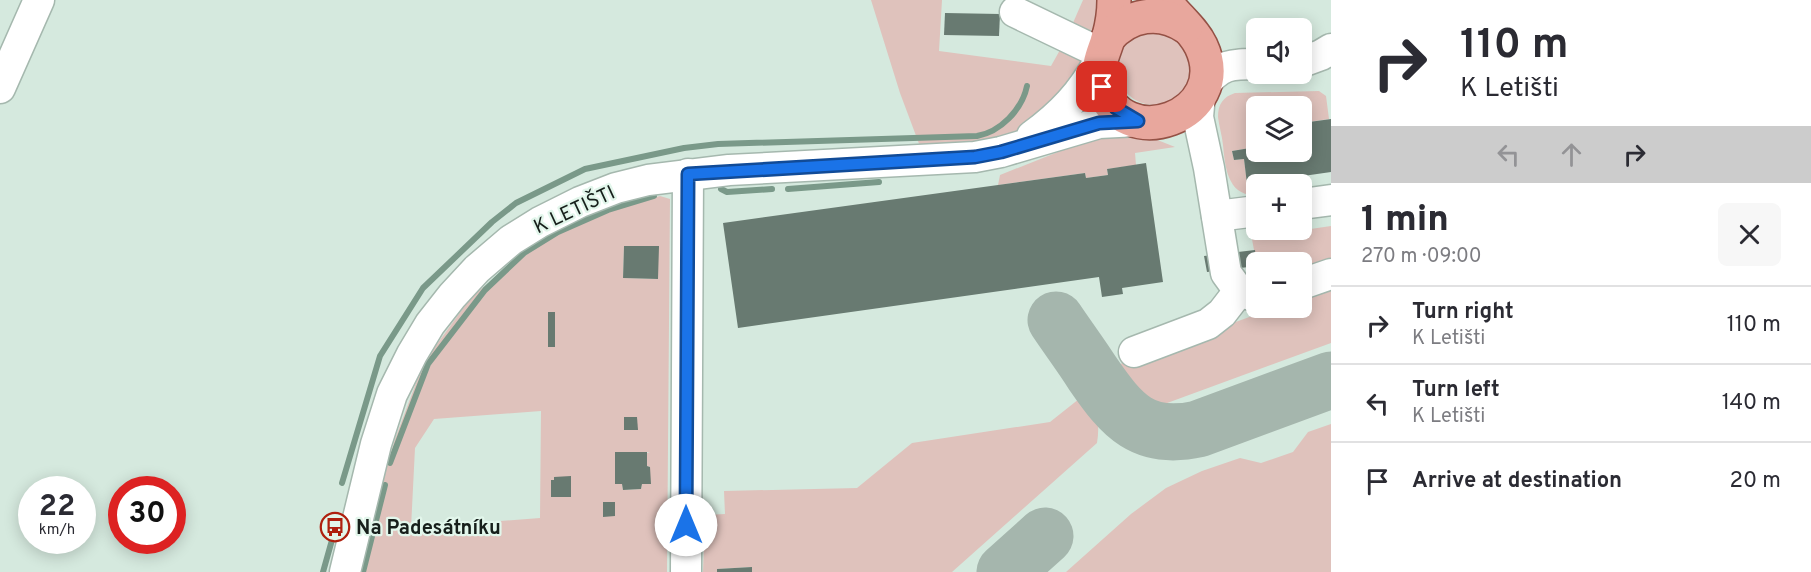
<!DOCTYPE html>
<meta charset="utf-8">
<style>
body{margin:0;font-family:Overpass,sans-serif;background:#f7f7f7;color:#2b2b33;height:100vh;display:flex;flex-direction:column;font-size:22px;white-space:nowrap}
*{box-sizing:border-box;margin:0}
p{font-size:20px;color:#7c7c81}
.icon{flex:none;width:33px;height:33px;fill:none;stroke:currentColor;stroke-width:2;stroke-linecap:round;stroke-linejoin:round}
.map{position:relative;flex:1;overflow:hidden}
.details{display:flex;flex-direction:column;background:#fff;width:480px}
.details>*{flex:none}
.hud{background:#fff;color:#2b2b33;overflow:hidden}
.controls{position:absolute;left:1246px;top:18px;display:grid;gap:12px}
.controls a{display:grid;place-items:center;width:66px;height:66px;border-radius:9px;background:#fff;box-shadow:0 3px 15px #0003;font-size:30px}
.speed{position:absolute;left:18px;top:476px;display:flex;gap:12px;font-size:30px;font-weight:700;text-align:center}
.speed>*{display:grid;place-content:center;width:78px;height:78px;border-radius:50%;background:#fff;box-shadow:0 3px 15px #0003;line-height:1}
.speed small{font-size:15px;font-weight:400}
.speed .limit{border:9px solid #d22;background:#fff;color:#111}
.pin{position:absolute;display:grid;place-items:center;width:51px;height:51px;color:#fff;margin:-26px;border-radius:12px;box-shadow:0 3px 9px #0006}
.me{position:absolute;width:66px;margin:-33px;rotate:0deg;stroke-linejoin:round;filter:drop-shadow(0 0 4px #0008)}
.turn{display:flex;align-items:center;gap:21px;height:126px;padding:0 30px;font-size:27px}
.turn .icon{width:78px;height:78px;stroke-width:2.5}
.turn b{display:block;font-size:42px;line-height:51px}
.lanes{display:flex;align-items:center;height:57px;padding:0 30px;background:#0003;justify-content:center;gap:30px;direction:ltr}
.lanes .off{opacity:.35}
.round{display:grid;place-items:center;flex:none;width:63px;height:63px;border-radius:9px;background:#f7f7f7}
.headline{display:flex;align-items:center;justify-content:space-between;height:102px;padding:0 30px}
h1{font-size:36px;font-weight:800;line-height:45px}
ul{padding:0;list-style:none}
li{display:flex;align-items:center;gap:18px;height:78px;padding:0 30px;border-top:2px solid #e1e1e2}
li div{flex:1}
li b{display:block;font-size:22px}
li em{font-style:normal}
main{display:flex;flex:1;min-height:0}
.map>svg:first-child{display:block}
</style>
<main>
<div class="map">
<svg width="1331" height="572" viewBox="0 0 1331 572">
<rect width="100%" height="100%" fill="#d5e9de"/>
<g fill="#dfc2bc" fill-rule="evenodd">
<path d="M871,0H942L939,51L1051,66L1065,41L1092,54L1084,70L1022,129L988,144L921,149L900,93Z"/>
<path d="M1083,0H1106L1096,44L1069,32Z"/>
<circle cx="1154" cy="68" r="37"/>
<path d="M1319,91L1326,96L1329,119L1302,123V106H1257V130L1248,131L1250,148L1232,151L1234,160L1244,159L1247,183H1252L1254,195C1227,195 1225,165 1223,145C1222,135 1219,126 1218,117C1218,104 1223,97 1235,93Z"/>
<path d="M1127,135L1155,139L1175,147L1135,153L1136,165L1107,169L1108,175L1086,178L1085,173L998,185L1000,175L1088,140Z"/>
<path d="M660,196L670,199L667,572H359L361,555L395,439L424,362L472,296L544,241L605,211ZM624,246H658V279L623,278ZM541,411L540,518L411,528L415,448L434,419ZM615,452H650L647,453V466L650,467V483L642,484L641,489L623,490L622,484H615ZM554,477H571V497H552L551,481L554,480Z"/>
<path d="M1331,226V262L1302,273V262H1257V286H1252L1250,267L1257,266L1251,234L1262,230L1297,231Z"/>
<path d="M1331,287V343L1159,406C1136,402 1123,390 1112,370V367L1274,308H1302V297Z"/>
<path d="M1084,395C1098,408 1100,425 1097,443L952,572H752V567L717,569V572H703L705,515L725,514L724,491L857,488L912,443L1050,422Z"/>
<path d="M1331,424V572H1066L1131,514L1166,488L1202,471L1240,458L1261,463L1293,452L1308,432Z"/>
</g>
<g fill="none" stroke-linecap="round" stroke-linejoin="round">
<g stroke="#7a9989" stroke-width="6">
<path d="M721,189L727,192L772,189"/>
<path d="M788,189L879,182"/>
<path d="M390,463L428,364L485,290L524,253L558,232L608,210L654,196"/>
<path d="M342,483L380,356L423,288L492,222L516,203L585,169L684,148L718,144L977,136C1000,132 1022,110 1027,86"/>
<path d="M323,572L332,540"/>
<path d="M363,572L385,485"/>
</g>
<g stroke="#a5b6ad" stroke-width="57">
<path d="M1056,320C1068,338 1081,355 1093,374C1122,416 1143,441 1198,429L1331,380"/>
<path d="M1005,572L1045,536"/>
</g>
</g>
<g fill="#687a71">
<path d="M945,13L1000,14L999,36L944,35Z"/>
<path d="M1331,119V172L1247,184L1244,159L1234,160L1232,151L1250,148L1248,131L1257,130V152H1302V123Z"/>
<path d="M1146,163L1163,282L1122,288L1123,294L1102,297L1099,277L738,328L723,223L1085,173L1086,178L1108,175L1107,169Z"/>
<path d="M624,246H659L658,279L623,278Z"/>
<path d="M1255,250L1257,266L1207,272L1204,256Z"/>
<rect x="548" y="312" width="7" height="35"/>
<path d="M624,417H637L638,430H624Z"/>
<path d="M615,452H647V466L650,467L651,484H642L641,489L623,490L622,484H615Z"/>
<path d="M571,476V497H551V480H554V477Z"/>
<path d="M603,502H615V516L603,517Z"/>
<path d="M752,567V572H717V569Z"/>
</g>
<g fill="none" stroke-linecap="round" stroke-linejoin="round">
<g stroke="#a5b8ae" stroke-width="33">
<g id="minor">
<path d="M1015,12L1094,50L1103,49"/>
<path d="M1302,62L1321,55L1331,49"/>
<path d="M1204,86C1220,64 1231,64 1257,64"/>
<path d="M0,88L39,0"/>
<path d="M1200,95L1198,117L1209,168L1226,273L1239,291L1257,297"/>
<path d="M1032,136C1061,115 1082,93 1099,61"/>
<path d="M1302,204L1331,200"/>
<path d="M1217,216L1257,211"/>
<path d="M1302,284L1331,274"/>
<path d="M1134,352L1208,324L1222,313L1239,291"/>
<path d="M345,572L376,444L392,394L412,354L430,324L452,296L477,269L511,240L540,222L580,202L616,188L648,180L729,170L975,157L1001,152L1099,123L1138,121"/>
<path d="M686,572L688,174"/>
</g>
</g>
<g stroke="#945145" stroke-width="36">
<g id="major">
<path d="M1114,0C1114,12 1112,25 1109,36C1104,53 1096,65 1101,84C1121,157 1234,116 1201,46C1193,29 1175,16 1164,0"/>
<path d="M1108,38C1129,14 1160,9 1186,27"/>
</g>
</g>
<use href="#minor" stroke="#fff" stroke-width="30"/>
<use href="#major" stroke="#e8a79d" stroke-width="33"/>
</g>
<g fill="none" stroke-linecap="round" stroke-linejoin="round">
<g stroke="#114b97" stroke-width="15">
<path id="route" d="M686,525L688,174L975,157L1001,152L1099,123L1138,121L1116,108L1102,87"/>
</g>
<use href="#route" stroke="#1a73e8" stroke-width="10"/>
</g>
<defs>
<g id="bus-ring" transform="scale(1.5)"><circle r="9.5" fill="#e2f6eb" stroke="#af200f" stroke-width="1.5"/><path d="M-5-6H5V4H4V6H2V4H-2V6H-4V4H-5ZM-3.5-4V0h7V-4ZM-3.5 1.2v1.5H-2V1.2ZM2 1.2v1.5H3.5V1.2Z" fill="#af200f"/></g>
</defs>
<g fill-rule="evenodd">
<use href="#bus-ring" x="335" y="527"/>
</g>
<g text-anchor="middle" stroke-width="4.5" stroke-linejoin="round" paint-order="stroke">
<g font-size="20" fill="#171f1b" stroke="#e2f6eb">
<text transform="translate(574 209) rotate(-25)" y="7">K LETIŠTI</text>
</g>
<g font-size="20" font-weight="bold" fill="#171f1b" stroke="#e2f6eb" text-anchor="start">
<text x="356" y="534">Na Padesátníku</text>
</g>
</g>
</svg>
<div class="controls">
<a><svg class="icon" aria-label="sound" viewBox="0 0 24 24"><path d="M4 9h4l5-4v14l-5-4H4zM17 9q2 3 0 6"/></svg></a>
<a><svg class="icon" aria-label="layers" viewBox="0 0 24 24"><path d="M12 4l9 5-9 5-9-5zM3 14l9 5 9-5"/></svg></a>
<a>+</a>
<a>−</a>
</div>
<div class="speed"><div>22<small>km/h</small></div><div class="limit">30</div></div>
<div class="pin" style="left:1102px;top:87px;background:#d93025"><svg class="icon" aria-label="arrive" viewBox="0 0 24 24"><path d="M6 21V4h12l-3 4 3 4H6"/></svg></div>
<svg class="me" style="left:686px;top:525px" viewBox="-20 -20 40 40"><circle r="19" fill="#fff"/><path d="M0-13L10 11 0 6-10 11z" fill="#1a73e8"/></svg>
</div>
<section class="details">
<div class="hud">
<div class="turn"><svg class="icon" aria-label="right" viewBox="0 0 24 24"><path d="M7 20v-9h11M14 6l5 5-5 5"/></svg><div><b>110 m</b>K Letišti</div></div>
<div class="lanes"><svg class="icon off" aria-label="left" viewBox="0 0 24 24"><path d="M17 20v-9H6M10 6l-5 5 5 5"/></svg><svg class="icon off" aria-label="ahead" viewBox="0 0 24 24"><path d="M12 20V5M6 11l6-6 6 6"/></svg><svg class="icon" aria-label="right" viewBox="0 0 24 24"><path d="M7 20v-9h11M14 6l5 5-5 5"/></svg></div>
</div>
<div class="headline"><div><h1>1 min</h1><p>270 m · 09:00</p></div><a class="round"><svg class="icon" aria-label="close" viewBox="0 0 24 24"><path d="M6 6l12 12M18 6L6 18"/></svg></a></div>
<ul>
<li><svg class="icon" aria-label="right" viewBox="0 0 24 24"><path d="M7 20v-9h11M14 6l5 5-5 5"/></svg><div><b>Turn right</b><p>K Letišti</p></div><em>110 m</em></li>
<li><svg class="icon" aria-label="left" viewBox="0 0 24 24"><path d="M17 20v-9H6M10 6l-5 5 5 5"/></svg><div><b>Turn left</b><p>K Letišti</p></div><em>140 m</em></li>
<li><svg class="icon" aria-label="arrive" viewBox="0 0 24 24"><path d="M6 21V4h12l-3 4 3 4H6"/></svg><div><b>Arrive at destination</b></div><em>20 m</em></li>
</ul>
</section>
</main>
